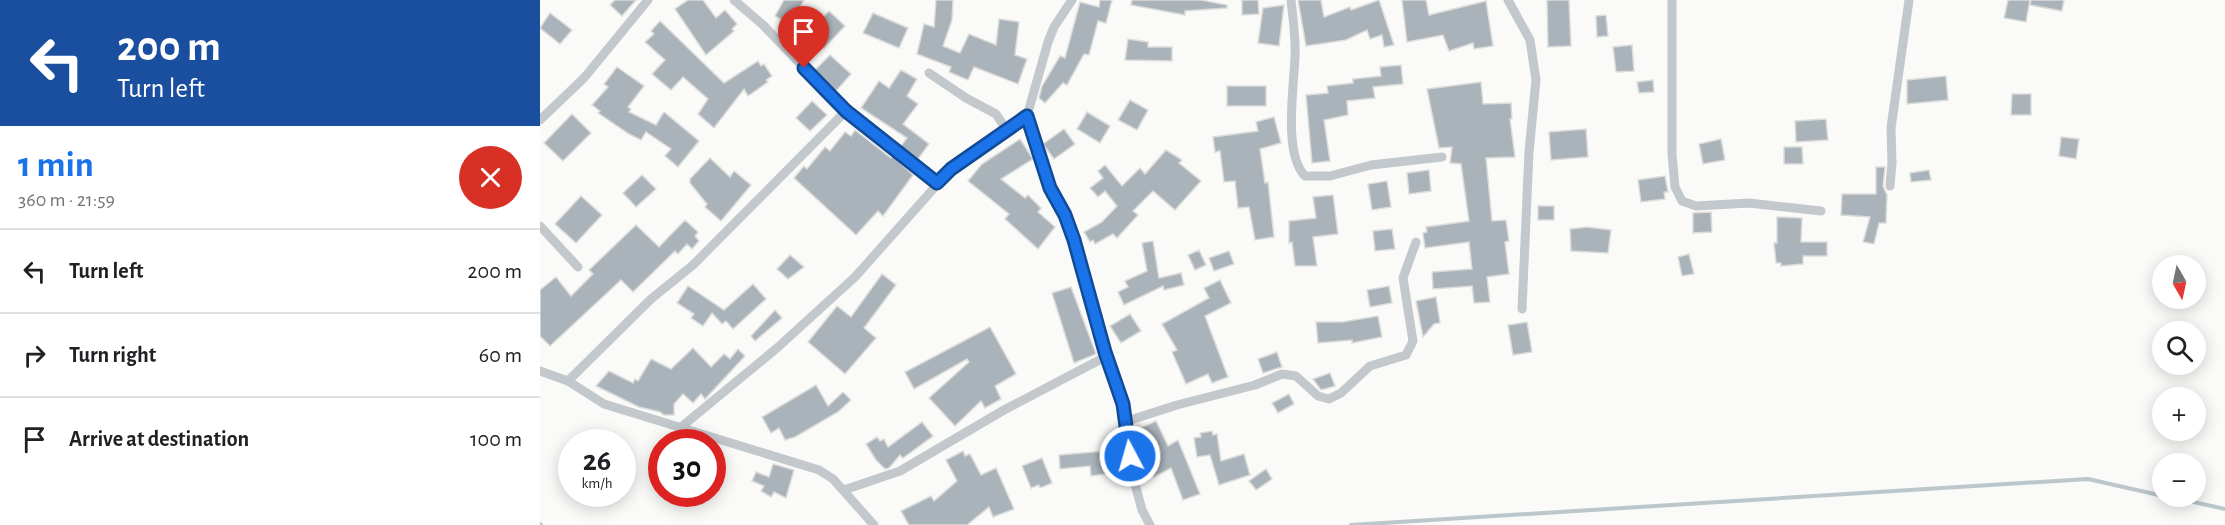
<!DOCTYPE html>
<meta charset="utf-8">
<style>
body{margin:0;font-family:"Alegreya Sans",sans-serif;background:#f6f6f6;color:#202124;height:100vh;display:flex;flex-direction:column;font-size:22px;white-space:nowrap}
*{box-sizing:border-box;margin:0}
p{font-size:20px;color:#757577}
.icon{flex:none;width:33px;height:33px;fill:none;stroke:currentColor;stroke-width:2;stroke-linecap:round;stroke-linejoin:round}
.map{position:relative;flex:1;overflow:hidden}
.panel{display:flex;flex-direction:column;background:#fff;width:540px}
.panel>*{flex:none}
.guide{background:#1a4fa0;color:#fff;overflow:hidden}
.needle{width:39px;rotate:171deg}
.tools{position:absolute;left:1612px;top:255px;display:grid;gap:12px}
.tools a{display:grid;place-items:center;width:54px;height:54px;border-radius:50%;background:#fff;box-shadow:0 3px 15px #0003;font-size:30px}
.speed{position:absolute;left:18px;top:429px;display:flex;gap:12px;font-size:30px;font-weight:700;text-align:center}
.speed>*{display:grid;place-content:center;width:78px;height:78px;border-radius:50%;background:#fff;box-shadow:0 3px 15px #0003;line-height:1}
.speed small{font-size:15px;font-weight:400}
.speed .limit{border:9px solid #d22;background:#fff;color:#111}
.pin{position:absolute;display:grid;place-items:center;width:51px;height:51px;color:#fff;margin:-62px -26px;border-radius:50% 50% 50% 0;rotate:-45deg;box-shadow:0 0 6px #0007}
.pin .icon{rotate:45deg}
.me{position:absolute;width:66px;margin:-33px;rotate:354deg;stroke-linejoin:round;filter:drop-shadow(0 0 4px #0008)}
.turn{display:flex;align-items:center;gap:21px;height:126px;padding:0 18px;font-size:27px}
.turn .icon{width:78px;height:78px;stroke-width:2.5}
.turn b{display:block;font-size:42px;line-height:51px}
.round{display:grid;place-items:center;flex:none;width:63px;height:63px;border-radius:32px;background:#f6f6f6}
.headline{display:flex;align-items:center;justify-content:space-between;height:102px;padding:0 18px}
h1{font-size:36px;font-weight:600;line-height:45px;color:#1a73e8}
ul{padding:0;list-style:none}
li{display:flex;align-items:center;gap:18px;height:84px;padding:0 18px;border-top:2px solid #e0e0e0}
li div{flex:1}
li b{display:block;font-size:22px}
li em{font-style:normal}
main{display:flex;flex:1;min-height:0}
.map>svg:first-child{display:block}
</style>
<main>
<section class="panel">
<div class="guide">
<div class="turn"><svg class="icon" aria-label="left" viewBox="0 0 24 24"><path d="M17 20v-9H6M10 6l-5 5 5 5"/></svg><div><b>200 m</b>Turn left</div></div>
</div>
<div class="headline"><div><h1>1 min</h1><p>360 m · 21:59</p></div><a class="round" style="background:#d93025;color:#fff"><svg class="icon" aria-label="close" viewBox="0 0 24 24"><path d="M6 6l12 12M18 6L6 18"/></svg></a></div>
<ul>
<li><svg class="icon" aria-label="left" viewBox="0 0 24 24"><path d="M17 20v-9H6M10 6l-5 5 5 5"/></svg><div><b>Turn left</b></div><em>200 m</em></li>
<li><svg class="icon" aria-label="right" viewBox="0 0 24 24"><path d="M7 20v-9h11M14 6l5 5-5 5"/></svg><div><b>Turn right</b></div><em>60 m</em></li>
<li><svg class="icon" aria-label="arrive" viewBox="0 0 24 24"><path d="M6 21V4h12l-3 4 3 4H6"/></svg><div><b>Arrive at destination</b></div><em>100 m</em></li>
</ul>
</section>
<div class="map">
<svg width="1685" height="525" viewBox="0 0 1685 525">
<rect width="100%" height="100%" fill="#fafaf8"/>
<g fill="none" stroke-linecap="round" stroke-linejoin="round">
<g stroke="#bbc7cb" stroke-width="4">
<path d="M1627,496L1685,509"/>
<path d="M0,524L1,525"/>
<path d="M811,525L1548,479L1623,496"/>
</g>
</g>
<g fill="#aab3b9" stroke="#dcdcda" stroke-width="1.5">
<path d="M75,0H96L82,16L70,5Z"/>
<path d="M148,0H163L176,18L185,10L197,24L192,29L194,31L166,55L135,9Z"/>
<path d="M244,0H264L250,25L235,16Z"/>
<path d="M396,0H413L412,20L403,46L420,53L429,34L456,45L459,19L479,22L475,55L487,59L478,84L434,67L428,80L409,72L411,67L377,54L384,24L394,27Z"/>
<path d="M560,0H572L566,23L558,21L549,55L544,54L527,85L523,83L505,103L499,98L502,86L520,56L525,58L540,2L559,7Z"/>
<path d="M592,0H661L687,5V8L645,11V15L591,5Z"/>
<path d="M702,0H718L719,14L702,15Z"/>
<path d="M758,0H781L784,17L810,7L811,10L839,0L854,45L844,47L842,35L830,39L827,30L806,40L766,46Z"/>
<path d="M862,0H886L889,15L946,1L953,46L934,49L933,43L909,51L903,35L867,42Z"/>
<path d="M1007,0H1029L1031,46L1008,47Z"/>
<path d="M1468,0H1490L1486,22L1464,18Z"/>
<path d="M1491,0H1524L1522,11L1490,5Z"/>
<path d="M744,5L739,46L718,43L723,8Z"/>
<path d="M289,11L305,26L284,48L273,39L276,36L270,31Z"/>
<path d="M10,13L32,30L20,44L0,28Z"/>
<path d="M333,13L368,28L359,48L323,33Z"/>
<path d="M1066,15L1068,36L1057,37L1056,16Z"/>
<path d="M120,21L184,83L218,61L221,66L224,64L232,76L226,80L228,82L208,96L204,89L174,128L158,114L168,99L143,77L131,90L112,74L125,60L105,42L114,34L111,31Z"/>
<path d="M588,39L608,42V47H632V61L585,60Z"/>
<path d="M1092,45L1094,71L1076,72L1073,47Z"/>
<path d="M290,55L311,74L296,91L275,70Z"/>
<path d="M861,65L863,84L833,87L835,98L807,101L808,115L784,120L790,161L772,163L766,95L788,93L787,86L813,83V79L841,76L840,67Z"/>
<path d="M77,67L104,86L88,107L91,109L89,112L116,125L124,112L159,141L138,167L125,156L131,149L106,132L101,140L89,134L58,113L60,111L52,105L68,87L64,84Z"/>
<path d="M361,70L377,79L367,96L378,104L363,124L389,144L378,159L361,146L367,138L321,108L339,81L349,88Z"/>
<path d="M1406,76L1408,100L1367,104V80Z"/>
<path d="M1113,80L1114,92L1099,93L1097,82Z"/>
<path d="M941,82L943,104L971,103L972,119H970L975,157L946,158L952,221L966,220L969,241L965,242L969,274L947,277L950,302L934,303L932,286L893,289L892,272L932,269L929,242L885,248L883,233L887,232L886,227L929,221L921,164L910,163L912,147L899,148L887,89Z"/>
<rect x="687" y="86" width="39" height="20"/>
<path d="M1472,94H1491V115H1471Z"/>
<path d="M590,100L608,110L597,130L578,120Z"/>
<path d="M272,101L287,115L270,131L256,118Z"/>
<path d="M547,112L570,126L560,143L537,129Z"/>
<path d="M32,114L51,133L23,161L4,143Z"/>
<path d="M734,117L741,143L720,149L725,183L728,182L734,237L715,240L709,207L698,208L695,181L684,182L680,151L675,152L673,137L718,131L716,122Z"/>
<path d="M1286,119L1288,140L1256,142L1255,121Z"/>
<path d="M524,129L535,144L514,159L503,144Z"/>
<path d="M1046,129L1048,157L1011,160L1009,132Z"/>
<path d="M315,130L351,158L353,156L373,175L343,216L338,211L316,235L254,178L264,166L267,169L285,147L290,151L305,132L311,136Z"/>
<path d="M1521,137L1539,139L1536,159L1519,156Z"/>
<path d="M480,139L493,159L461,179L485,198L488,195L501,208L498,212L515,227L498,249L465,219L469,214L428,181L442,164Z"/>
<path d="M1181,139L1185,160L1163,164L1159,144Z"/>
<path d="M1244,147H1262L1263,164H1244Z"/>
<path d="M626,150L642,160L639,163L661,181L635,210L613,191L593,211L598,215L577,238L573,234L555,244L553,240L550,242L544,232L562,222L577,206L565,191L558,197L550,188L563,178L558,171L565,165L582,186L600,168L605,174Z"/>
<path d="M170,158L190,177L194,171L211,185L181,221L165,207L167,204L150,183V179Z"/>
<path d="M1336,167H1345L1343,186L1347,195L1346,223H1339L1334,244L1323,242L1330,217L1301,215L1302,194H1336Z"/>
<path d="M889,170L891,191L869,194L867,173Z"/>
<path d="M1389,170L1391,180L1371,182L1370,173Z"/>
<path d="M102,175L116,189L96,207L83,193Z"/>
<path d="M1125,176L1128,192H1124L1125,199L1101,202L1098,180Z"/>
<path d="M847,181L851,207L832,210L828,184Z"/>
<path d="M793,195L798,234L773,237L777,266H755L752,242L749,243V221L776,218L773,197Z"/>
<path d="M41,196L62,215L36,243L15,224Z"/>
<rect x="998" y="206" width="16" height="14"/>
<path d="M1171,212L1172,232L1153,233V213Z"/>
<path d="M1237,217L1262,218L1261,242H1287V256H1263V264L1241,266V263H1236L1234,243H1237Z"/>
<path d="M145,220L158,232L155,236L159,241L152,249L147,244L138,254L135,251L93,292L81,280L10,346L0,336V290L16,277L31,296L53,274L49,270L96,225L119,247Z"/>
<path d="M1047,227L1071,230L1068,253L1031,251L1030,229Z"/>
<path d="M852,229L855,249L835,251L833,231Z"/>
<path d="M613,241L619,278L641,273L644,285L624,290L623,286L584,305L578,292L588,287L585,281L607,271L602,243Z"/>
<path d="M659,250L666,265L655,270L648,255Z"/>
<path d="M689,251L694,264L674,271L669,258Z"/>
<path d="M1149,254L1154,274L1142,276L1138,257Z"/>
<path d="M250,255L264,267L248,279L237,269Z"/>
<path d="M342,274L356,285L324,328L336,338L305,374L268,342L297,306L311,317Z"/>
<path d="M680,280L691,303L665,316L688,377L672,383L668,374L646,384L632,352L637,350L622,324L669,298L664,288Z"/>
<path d="M213,284L226,299L193,329L186,321L182,324L172,313L163,326L151,318L154,314L137,303L148,286L184,310Z"/>
<path d="M849,286L852,303L830,307L827,290Z"/>
<path d="M531,287L556,354L534,363L512,293Z"/>
<path d="M896,297L900,323L894,324L883,337L876,301Z"/>
<path d="M235,310L242,318L215,341L211,336Z"/>
<path d="M590,314L601,331L581,343L570,326Z"/>
<path d="M838,316L842,337L812,343V340L778,343L776,322H802Z"/>
<path d="M987,322L992,352L973,355L968,325Z"/>
<path d="M450,327L476,374L455,386L461,399L445,408L441,401L415,426L389,398L429,362L427,359L374,389L365,372Z"/>
<path d="M153,348L171,367L184,354L190,359L198,349L205,356L165,399L161,394L153,403L143,394L134,404V415H124L120,412L99,407L56,386L69,371L93,383L95,379L98,381L111,359L131,369Z"/>
<path d="M737,352L742,367L723,373L718,359Z"/>
<path d="M790,373L795,386L781,390L773,379Z"/>
<path d="M276,385L288,406L303,392L311,400L298,412L255,437L245,440L239,428L231,433L222,417Z"/>
<path d="M749,394L754,404L738,413L732,403Z"/>
<path d="M616,421L628,446L638,440L660,494L643,500L631,468L614,477L604,458L608,456L596,430Z"/>
<path d="M382,422L393,436L363,458L360,455L349,468L345,469L336,460L326,444L337,437L340,441L344,439L348,447Z"/>
<path d="M672,431L673,435L677,434L681,461L704,454L710,475L679,485L670,455L657,457L654,438L661,437L660,433Z"/>
<path d="M576,450L579,472L551,476L550,466L520,469L519,455Z"/>
<path d="M423,451L425,456L430,454L441,475L456,468L474,509L453,517L449,507L427,525H369L361,511L391,496L394,501L417,481L406,460Z"/>
<path d="M502,458L512,483L500,488L499,485L491,488L482,466Z"/>
<path d="M233,464L254,470L246,498L234,492L231,497L221,491L224,486L212,481L216,472L229,477Z"/>
<path d="M726,469L732,479L716,490L709,481Z"/>
</g>
<g fill="none" stroke-linecap="round" stroke-linejoin="round">
<g stroke="#c3c8cc" stroke-width="9">
<path d="M194,0L222,24L306,111L397,183"/>
<path d="M532,0L514,27L508,42L487,116L510,188L525,215L534,240L565,352L583,404L592,473L602,510L610,525"/>
<path d="M751,0C753,19 756,38 755,57C754,86 743,154 765,176H790L831,165L902,157"/>
<path d="M968,0L990,40L996,80L989,152L982,309"/>
<path d="M1132,0V154L1135,187L1142,201L1156,206L1209,203L1281,211"/>
<path d="M389,73L426,98L456,114L468,132"/>
<path d="M0,120L44,78L108,0"/>
<path d="M1350,186L1352,163L1351,128L1369,0"/>
<path d="M0,226L38,267"/>
<path d="M0,371L28,381L64,404L279,470L293,479L334,525"/>
<path d="M28,381L111,299L153,265L306,111"/>
<path d="M587,421L637,405L715,385L742,374L756,376L778,396L789,399L801,393L830,366L866,355L873,341L863,278L876,242"/>
<path d="M140,428L237,348L315,277L411,169L487,116"/>
<path d="M304,490L360,471L464,410L567,356"/>
</g>
</g>
<g fill="none" stroke-linecap="round" stroke-linejoin="round">
<g stroke="#114b97" stroke-width="15">
<path id="route" d="M264,68L306,111L397,183L411,169L487,116L510,188L525,215L534,240L565,352L583,404L590,456"/>
</g>
<use href="#route" stroke="#1a73e8" stroke-width="10"/>
</g>
</svg>
<div class="tools">
<a><svg class="needle" viewBox="-14 -14 28 28"><path d="M0-13l5 13h-10z" fill="#e53935"/><path d="M0 13l5-13h-10z" fill="#757577"/></svg></a>
<a><svg class="icon" aria-label="search" viewBox="0 0 24 24"><circle cx="10" cy="10" r="6"/><path d="M15 15l6 6"/></svg></a>
<a>+</a>
<a>−</a>
</div>
<div class="speed"><div>26<small>km/h</small></div><div class="limit">30</div></div>
<div class="pin" style="left:264px;top:68px;background:#d93025"><svg class="icon" aria-label="arrive" viewBox="0 0 24 24"><path d="M6 21V4h12l-3 4 3 4H6"/></svg></div>
<svg class="me" style="left:590px;top:456px" viewBox="-20 -20 40 40"><circle r="17" fill="#1a73e8" stroke="#fff" stroke-width="3"/><path d="M0-11L8 9 0 5-8 9z" fill="#fff"/></svg>
</div>
</main>
